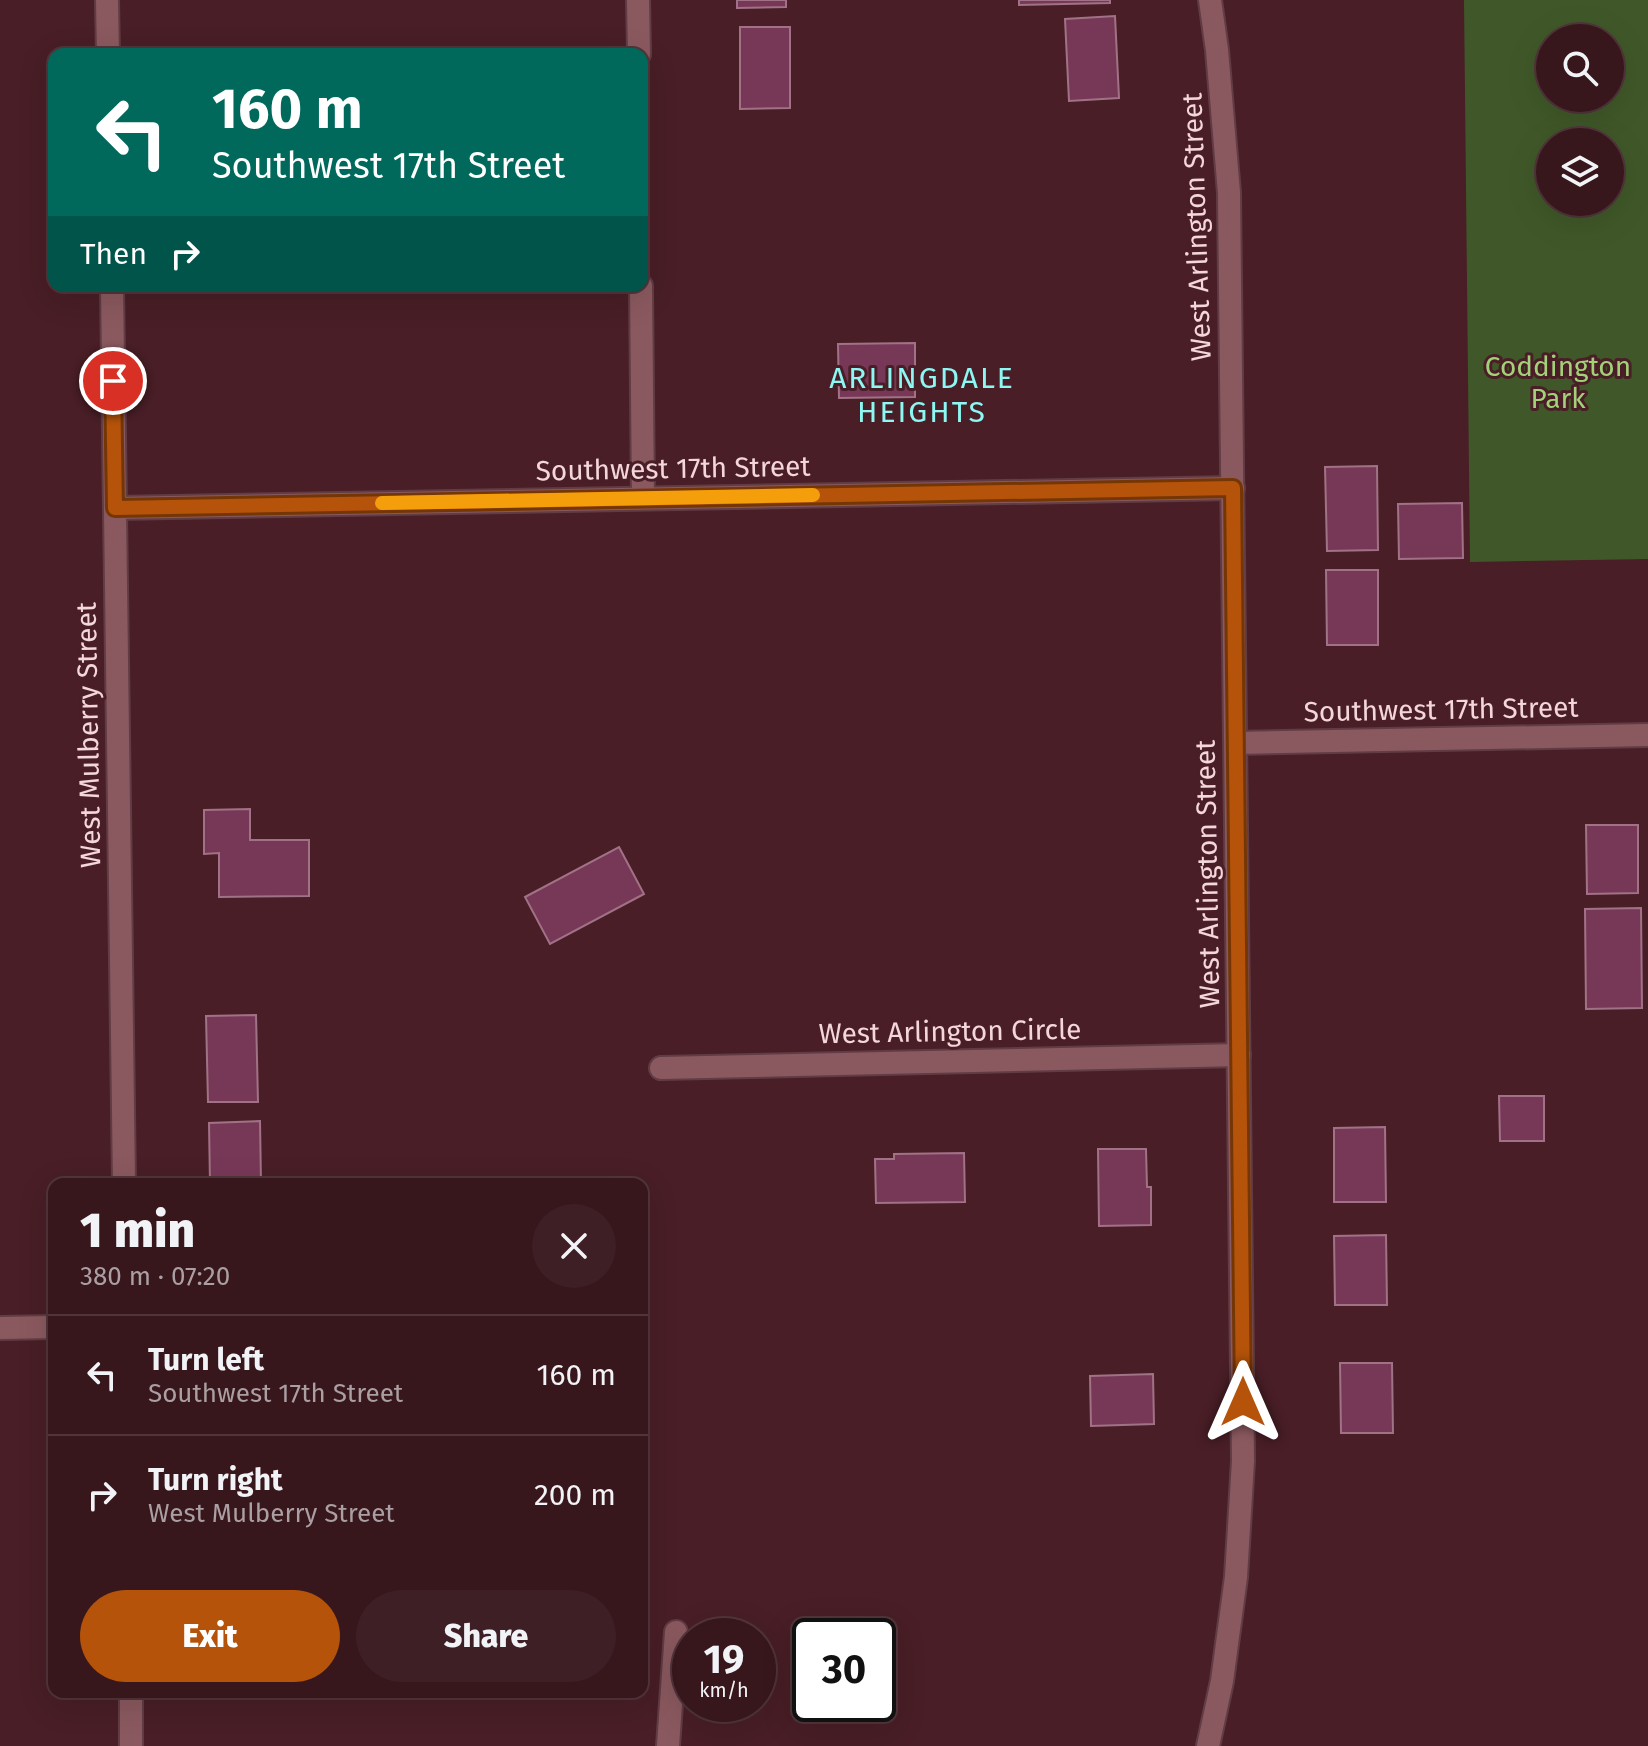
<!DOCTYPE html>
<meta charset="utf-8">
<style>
body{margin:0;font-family:"Fira Sans",sans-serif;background:#3e1f25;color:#f1f3f6;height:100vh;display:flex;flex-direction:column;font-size:30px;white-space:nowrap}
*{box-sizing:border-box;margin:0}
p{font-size:26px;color:#aa9fa3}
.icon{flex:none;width:44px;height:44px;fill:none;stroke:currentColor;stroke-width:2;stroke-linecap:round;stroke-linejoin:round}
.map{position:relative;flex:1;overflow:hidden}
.panel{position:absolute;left:48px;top:1178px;width:600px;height:520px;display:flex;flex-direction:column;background:#37161c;border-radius:16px;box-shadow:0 8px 32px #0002,0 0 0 2px #51353b}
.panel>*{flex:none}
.guide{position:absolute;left:48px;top:48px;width:600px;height:244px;border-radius:16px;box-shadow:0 8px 32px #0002,0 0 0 2px #51353b;background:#00695c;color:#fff;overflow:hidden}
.tools{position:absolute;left:1536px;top:24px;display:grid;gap:16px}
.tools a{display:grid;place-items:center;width:88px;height:88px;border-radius:50%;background:#37161c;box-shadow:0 8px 32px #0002,0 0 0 2px #51353b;font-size:40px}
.speed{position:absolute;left:672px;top:1618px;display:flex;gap:16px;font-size:40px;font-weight:700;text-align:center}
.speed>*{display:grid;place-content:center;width:104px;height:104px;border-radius:50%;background:#37161c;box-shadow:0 8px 32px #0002,0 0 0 2px #51353b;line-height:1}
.speed small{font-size:20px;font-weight:400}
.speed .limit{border:4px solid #111;border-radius:12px;background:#fff;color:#111}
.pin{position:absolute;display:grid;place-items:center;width:68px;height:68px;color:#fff;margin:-34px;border:4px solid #fff;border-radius:50%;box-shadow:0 2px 8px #0007}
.me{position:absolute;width:88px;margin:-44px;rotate:0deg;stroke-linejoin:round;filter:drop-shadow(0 0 6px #0008)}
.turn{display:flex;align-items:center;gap:28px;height:168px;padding:0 32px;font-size:36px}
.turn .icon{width:104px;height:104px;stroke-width:2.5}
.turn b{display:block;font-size:56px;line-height:68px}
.then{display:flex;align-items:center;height:76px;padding:0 32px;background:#0003;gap:16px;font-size:30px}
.round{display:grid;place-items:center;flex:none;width:84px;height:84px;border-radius:42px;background:#3e1f25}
.head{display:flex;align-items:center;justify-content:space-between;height:136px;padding:0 32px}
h1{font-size:48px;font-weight:800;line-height:60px}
.primary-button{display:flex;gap:16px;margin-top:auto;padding:16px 32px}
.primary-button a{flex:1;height:92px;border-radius:48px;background:#b45309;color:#fff;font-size:32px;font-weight:800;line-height:92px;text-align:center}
.primary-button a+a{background:#3e1f25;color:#f1f3f6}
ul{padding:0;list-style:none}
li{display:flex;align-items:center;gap:24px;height:120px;padding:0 32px;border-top:2px solid #51353b}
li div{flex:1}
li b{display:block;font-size:30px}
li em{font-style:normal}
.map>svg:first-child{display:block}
</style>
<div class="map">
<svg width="1648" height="1746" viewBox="0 0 1648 1746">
<rect width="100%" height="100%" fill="#491e26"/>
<path fill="#405829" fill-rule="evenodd" d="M1464,0H1648V559L1470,562ZM1550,38H1610V98H1550ZM1550,142H1610V202H1550Z"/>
<g fill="#773857" stroke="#a17286" stroke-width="2">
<path d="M737,0H786V7L737,8Z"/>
<path d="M1019,0H1110V3L1019,5Z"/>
<path d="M1115,16L1119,98L1069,101L1065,19Z"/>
<path d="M740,27H790V108L740,109Z"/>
<path d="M915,343V397L839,398L838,344Z"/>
<path d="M1377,466L1378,550L1327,551L1325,467Z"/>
<path d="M1462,503L1463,558L1399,559L1398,504Z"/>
<path d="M1326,570H1378V645H1327Z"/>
<path d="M250,809V840H309V896L219,897V853L204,854V810Z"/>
<path d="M1586,825H1638V893L1587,894Z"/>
<path d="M619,847L644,894L550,944L525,897Z"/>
<path d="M1641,908L1642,1008L1586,1009L1585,909Z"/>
<path d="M256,1015L258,1102H208L206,1016Z"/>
<path d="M1499,1096H1544V1141H1500Z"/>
<path d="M260,1121L261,1184H210L209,1123Z"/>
<path d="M1385,1127L1386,1202H1334V1128Z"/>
<path d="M1098,1149H1146L1147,1187H1151V1225L1099,1226Z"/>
<path d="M964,1153L965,1202L876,1203L875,1159H894V1154Z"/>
<path d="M1386,1235L1387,1305H1335L1334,1236Z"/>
<path d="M1340,1363H1392L1393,1433H1341Z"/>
<path d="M1153,1374L1154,1424L1091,1426L1090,1376Z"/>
</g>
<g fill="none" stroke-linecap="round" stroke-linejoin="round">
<g stroke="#613c44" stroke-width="26">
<g id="minor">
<path d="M107,0L108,54"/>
<path d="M638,0L639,54"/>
<path d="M112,286L124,1184"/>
<path d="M641,286L643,498"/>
<path d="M115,508L1233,488"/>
<path d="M1236,743L1648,735"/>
<path d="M661,1068L1239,1055"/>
<path d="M0,1328L54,1327"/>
<path d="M131,1692V1746"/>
<path d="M668,1746L676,1632"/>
<path d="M1208,1746L1222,1681L1236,1577L1243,1461L1229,193L1217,50L1210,0"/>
</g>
</g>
<use href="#minor" stroke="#8a595f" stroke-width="22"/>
</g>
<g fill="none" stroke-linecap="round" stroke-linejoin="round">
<g stroke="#753606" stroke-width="20">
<path id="route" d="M113,381L115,508L1233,488L1243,1402"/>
</g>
<use href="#route" stroke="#b45309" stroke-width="14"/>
<path stroke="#f59e0b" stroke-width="14" d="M382,503L813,495"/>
</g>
<g text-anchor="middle" stroke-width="6" stroke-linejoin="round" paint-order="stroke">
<g font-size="28" fill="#f4d7da" stroke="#491e26">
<text transform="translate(1196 227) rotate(-92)" y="10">West Arlington Street</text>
<text transform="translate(673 468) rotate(-1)" y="10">Southwest 17th Street</text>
<text transform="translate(1441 709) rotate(-1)" y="10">Southwest 17th Street</text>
<text transform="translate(88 735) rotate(-91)" y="10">West Mulberry Street</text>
<text transform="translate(1207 874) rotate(-91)" y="10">West Arlington Street</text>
<text transform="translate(950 1031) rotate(-1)" y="10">West Arlington Circle</text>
</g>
<g font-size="28" fill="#a3d179" stroke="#491e26">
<text x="1558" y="376">Coddington<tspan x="1558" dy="32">Park</tspan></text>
</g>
<g font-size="30" letter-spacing="2" fill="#8df8f3" stroke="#491e26">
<text x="922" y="388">ARLINGDALE<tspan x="922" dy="34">HEIGHTS</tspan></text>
</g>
</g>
</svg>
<div class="tools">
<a><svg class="icon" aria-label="search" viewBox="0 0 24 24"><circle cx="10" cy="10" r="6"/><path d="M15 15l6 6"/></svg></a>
<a><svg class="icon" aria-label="layers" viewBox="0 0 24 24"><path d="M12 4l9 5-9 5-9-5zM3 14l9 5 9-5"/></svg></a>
</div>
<div class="speed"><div>19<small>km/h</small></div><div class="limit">30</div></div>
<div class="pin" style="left:113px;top:381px;background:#d93025"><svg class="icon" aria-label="arrive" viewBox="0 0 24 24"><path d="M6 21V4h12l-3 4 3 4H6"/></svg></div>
<svg class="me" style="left:1243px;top:1402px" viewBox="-20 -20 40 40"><path d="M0-17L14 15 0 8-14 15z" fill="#b45309" stroke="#fff" stroke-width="4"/></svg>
<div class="guide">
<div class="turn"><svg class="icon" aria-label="left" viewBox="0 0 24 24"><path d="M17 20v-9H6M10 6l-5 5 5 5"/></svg><div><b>160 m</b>Southwest 17th Street</div></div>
<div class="then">Then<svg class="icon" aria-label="right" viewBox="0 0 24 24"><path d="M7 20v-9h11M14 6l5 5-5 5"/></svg></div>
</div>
<section class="panel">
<div class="head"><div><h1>1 min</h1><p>380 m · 07:20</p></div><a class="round"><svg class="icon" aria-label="close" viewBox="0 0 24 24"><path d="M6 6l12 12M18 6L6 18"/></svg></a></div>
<ul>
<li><svg class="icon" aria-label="left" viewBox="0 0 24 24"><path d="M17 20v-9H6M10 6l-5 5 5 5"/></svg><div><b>Turn left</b><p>Southwest 17th Street</p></div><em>160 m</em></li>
<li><svg class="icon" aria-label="right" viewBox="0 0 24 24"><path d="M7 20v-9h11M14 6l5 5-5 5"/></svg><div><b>Turn right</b><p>West Mulberry Street</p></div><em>200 m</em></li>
</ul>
<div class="primary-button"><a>Exit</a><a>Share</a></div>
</section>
</div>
